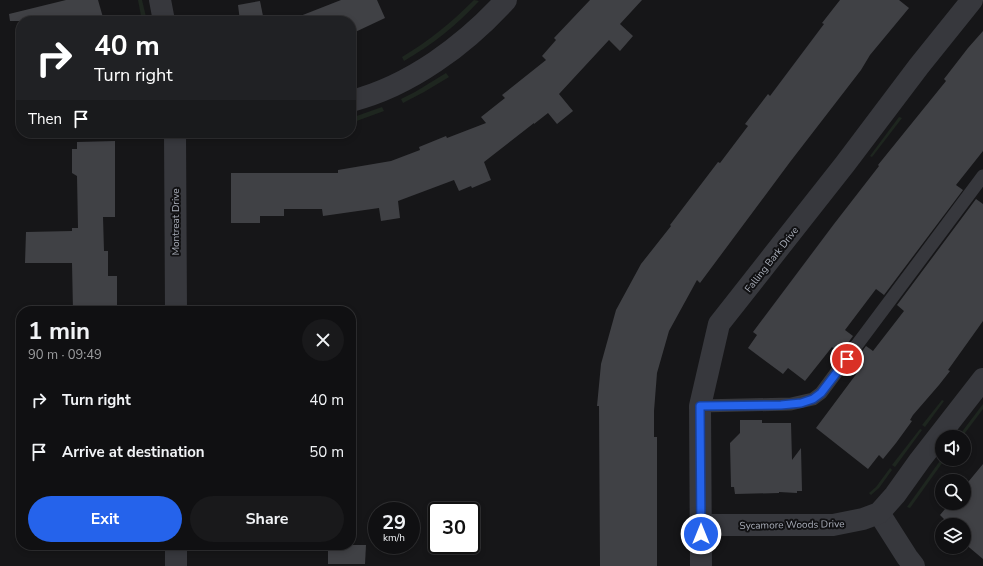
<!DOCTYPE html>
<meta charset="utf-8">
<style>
body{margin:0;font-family:"Nunito Sans",sans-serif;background:#19191b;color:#f1f3f6;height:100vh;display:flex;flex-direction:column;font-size:15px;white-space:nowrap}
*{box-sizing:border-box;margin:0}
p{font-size:13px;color:#9c9d9f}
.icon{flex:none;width:22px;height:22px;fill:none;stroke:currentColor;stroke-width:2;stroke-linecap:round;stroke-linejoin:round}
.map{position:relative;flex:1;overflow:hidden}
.drawer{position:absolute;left:16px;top:306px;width:340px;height:244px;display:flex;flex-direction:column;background:#101012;border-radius:16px;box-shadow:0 2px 6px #0003,0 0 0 1px #303032}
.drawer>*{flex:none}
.hud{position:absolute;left:16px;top:16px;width:340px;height:122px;border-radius:16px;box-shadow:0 2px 6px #0003,0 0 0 1px #303032;background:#202124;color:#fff;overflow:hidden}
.controls{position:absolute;left:935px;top:430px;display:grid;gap:8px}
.controls a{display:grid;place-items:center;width:36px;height:36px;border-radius:50%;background:#101012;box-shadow:0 2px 6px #0003,0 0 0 1px #303032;font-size:20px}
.speed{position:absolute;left:368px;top:502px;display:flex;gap:8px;font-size:20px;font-weight:700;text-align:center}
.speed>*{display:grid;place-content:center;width:52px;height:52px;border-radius:50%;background:#101012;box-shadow:0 2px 6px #0003,0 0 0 1px #303032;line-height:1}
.speed small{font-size:10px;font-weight:400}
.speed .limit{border:2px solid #111;border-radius:6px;background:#fff;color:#111}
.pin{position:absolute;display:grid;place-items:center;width:34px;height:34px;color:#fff;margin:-17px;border:2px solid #fff;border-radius:50%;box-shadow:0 1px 4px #0007}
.me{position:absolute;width:44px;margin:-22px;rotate:0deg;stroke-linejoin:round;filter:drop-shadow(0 0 3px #0008)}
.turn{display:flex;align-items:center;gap:14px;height:84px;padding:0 12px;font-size:18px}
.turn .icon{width:52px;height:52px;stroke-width:2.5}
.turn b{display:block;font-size:28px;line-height:34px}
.then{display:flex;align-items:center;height:38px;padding:0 12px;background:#0003;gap:8px;font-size:15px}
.round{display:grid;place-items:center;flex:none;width:42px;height:42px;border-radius:21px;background:#19191b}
.summary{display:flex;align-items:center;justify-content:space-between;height:68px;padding:0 12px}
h1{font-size:24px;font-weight:700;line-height:30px}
.button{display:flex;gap:8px;margin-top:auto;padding:8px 12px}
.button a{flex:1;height:46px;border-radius:24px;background:#2563eb;color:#fff;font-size:16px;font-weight:700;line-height:46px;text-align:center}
.button a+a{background:#19191b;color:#f1f3f6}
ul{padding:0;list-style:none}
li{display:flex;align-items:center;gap:12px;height:52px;padding:0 12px}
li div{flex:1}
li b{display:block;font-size:15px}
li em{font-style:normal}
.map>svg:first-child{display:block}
</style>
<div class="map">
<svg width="983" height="566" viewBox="0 0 983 566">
<rect width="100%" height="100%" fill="#161618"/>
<g fill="#1e261f">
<path d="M138,0H142L147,21H142Z"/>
<path d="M474,0L479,1C456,26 433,44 404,61L402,57C429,41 452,22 474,0Z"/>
<path d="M446,73L449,77L424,92L403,103L401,99L415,92Z"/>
<path d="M382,107L384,111L351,123V118Z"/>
<path d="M899,117L902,118L872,157L870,156Z"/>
<path d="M942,400L944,401L925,427L922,425Z"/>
<path d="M983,404V409L962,437H958Z"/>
<path d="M920,429L922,430L895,467L892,465Z"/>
<path d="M942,458L945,459L910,508L907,507Z"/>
<path d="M890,468L892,470L879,488L871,495L869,493L876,487Z"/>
</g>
<g fill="#404145">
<path d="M66,0H98L104,21H10L9,14Z"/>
<path d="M341,0H377L385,18L351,34V21H290V20Z"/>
<path d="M590,0H642L620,24L633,36L620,51L609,40L559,94L573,111L557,124L548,113L534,124V123L484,162L491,180L472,188L471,186L459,191L454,180L398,201L400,218L381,221L379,208L323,216L322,209H284V216H260V223H231V173H338V170L391,161L420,150L419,147L446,136L447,138L486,123L481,117L505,98L502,95L546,60L542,56L556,40L554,38Z"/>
<path d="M840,0H899L909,8L870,55L861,70L790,162L700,283L697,280L669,331L657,373L654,411V437H657V566H600L599,406H597L601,364L616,310L641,264L671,226L670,225L718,162L720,163L748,126L745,124L768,94L770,96L824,24L822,23Z"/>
<path d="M260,1L264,21H240L238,5Z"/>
<path d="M983,31V151L956,185L963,190L884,295L876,289L845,330L853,336L840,354L832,347L805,381L788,368L783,374L748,348L757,335L753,332L834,224L879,166L878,165L946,81L944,79L968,48Z"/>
<path d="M115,141V217H103L104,251H108V276H117V311H73L72,263H25L26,232L72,231V228H78L77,176L72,173V149H77V142Z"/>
<path d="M976,199L983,204V321L948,370L950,371L939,385L913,415L910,420L912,421L896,443L883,459L879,455L868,469L816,428L860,369L853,364L866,346L873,351L904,311L897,305Z"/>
<path d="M740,420H762V423H791L792,460L801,448L802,491H797V493L779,492V493L735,494L734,487H731L730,443L740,433Z"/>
<path d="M983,464V559L964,543V525H942L940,524L944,519L940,515L950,503H964V487Z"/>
<path d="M328,545H366L365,564H328Z"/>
</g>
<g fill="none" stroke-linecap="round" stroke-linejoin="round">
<path stroke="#37383d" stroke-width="13" d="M700,406L791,404L813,399L821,393L983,176"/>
<g stroke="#37383d" stroke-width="22">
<path d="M160,0L164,21"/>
<path d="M351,101C410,86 465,45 506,0"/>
<path d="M175,133L176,311"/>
<path d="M879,513L907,557L914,566"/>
<path d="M701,525H833L863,519L879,513L895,495L920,460L983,379"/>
<path d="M176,566V545"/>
<path d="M701,566L700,406L719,324L845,164L919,66L972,0"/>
</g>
</g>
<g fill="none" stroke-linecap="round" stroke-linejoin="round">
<g stroke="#184099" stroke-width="10">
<path id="route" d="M701,534L700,406L781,405L801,403L813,399L821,393L847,359"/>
</g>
<use href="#route" stroke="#2563eb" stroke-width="7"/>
</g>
<g text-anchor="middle" stroke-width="4" stroke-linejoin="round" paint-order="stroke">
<g font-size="10" fill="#a8adb8" stroke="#111113">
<text transform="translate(175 222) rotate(-90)" y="4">Montreat Drive</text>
<text transform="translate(771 259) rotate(-52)" y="4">Falling Bark Drive</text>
<text transform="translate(792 524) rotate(-1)" y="4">Sycamore Woods Drive</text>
</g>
</g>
</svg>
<div class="controls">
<a><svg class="icon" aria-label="sound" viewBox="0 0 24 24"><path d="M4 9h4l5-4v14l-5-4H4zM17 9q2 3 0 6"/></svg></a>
<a><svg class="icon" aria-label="search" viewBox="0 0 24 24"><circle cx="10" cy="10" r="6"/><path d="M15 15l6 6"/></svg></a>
<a><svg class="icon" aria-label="layers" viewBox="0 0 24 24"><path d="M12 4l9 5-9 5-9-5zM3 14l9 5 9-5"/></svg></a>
</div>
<div class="speed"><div>29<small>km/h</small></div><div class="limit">30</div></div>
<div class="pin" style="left:847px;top:359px;background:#d93025"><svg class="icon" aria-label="arrive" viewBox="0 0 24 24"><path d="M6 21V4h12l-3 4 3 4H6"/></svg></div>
<svg class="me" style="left:701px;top:534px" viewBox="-20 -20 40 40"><circle r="17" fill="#2563eb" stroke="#fff" stroke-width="3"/><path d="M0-11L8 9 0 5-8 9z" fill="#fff"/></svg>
<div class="hud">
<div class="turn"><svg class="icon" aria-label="right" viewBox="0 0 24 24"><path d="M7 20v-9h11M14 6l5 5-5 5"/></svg><div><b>40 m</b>Turn right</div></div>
<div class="then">Then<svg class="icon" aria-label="arrive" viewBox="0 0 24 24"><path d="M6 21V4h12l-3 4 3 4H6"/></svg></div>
</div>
<section class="drawer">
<div class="summary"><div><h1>1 min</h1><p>90 m · 09:49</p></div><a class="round"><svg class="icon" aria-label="close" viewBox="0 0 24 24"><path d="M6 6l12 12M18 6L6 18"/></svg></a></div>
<ul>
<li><svg class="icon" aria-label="right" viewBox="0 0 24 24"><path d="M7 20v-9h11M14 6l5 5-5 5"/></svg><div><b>Turn right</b></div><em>40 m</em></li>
<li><svg class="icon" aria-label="arrive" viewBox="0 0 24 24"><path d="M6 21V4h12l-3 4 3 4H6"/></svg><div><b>Arrive at destination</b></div><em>50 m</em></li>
</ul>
<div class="button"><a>Exit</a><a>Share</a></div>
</section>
</div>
